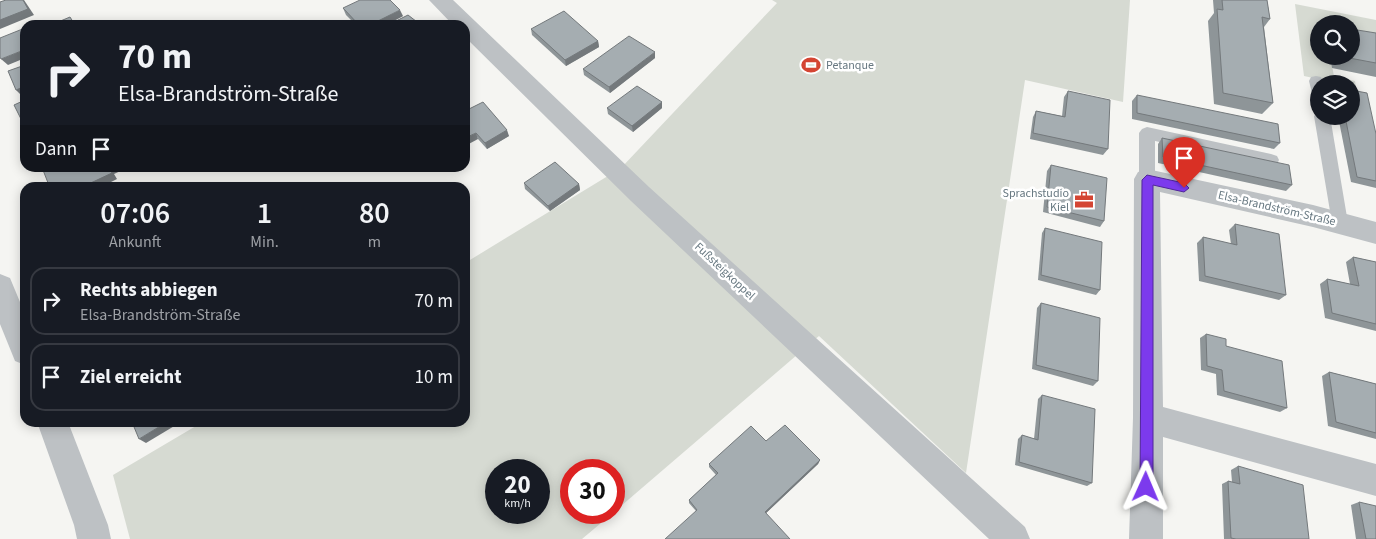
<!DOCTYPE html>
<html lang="de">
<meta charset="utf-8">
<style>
body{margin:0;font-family:"Source Sans 3",sans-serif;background:#20242c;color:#f1f3f6;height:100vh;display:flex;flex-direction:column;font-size:19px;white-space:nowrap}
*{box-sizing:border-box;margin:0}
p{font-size:16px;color:#9ea1a6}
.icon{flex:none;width:28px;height:28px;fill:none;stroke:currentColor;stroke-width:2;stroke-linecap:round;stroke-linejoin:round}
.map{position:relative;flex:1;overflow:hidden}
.details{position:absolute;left:20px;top:182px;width:450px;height:245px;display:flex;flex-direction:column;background:#171b24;border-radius:15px;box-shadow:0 2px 12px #0003}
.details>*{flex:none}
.guide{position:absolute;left:20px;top:20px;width:450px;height:152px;border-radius:15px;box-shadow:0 2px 12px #0003;background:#171b24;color:#f1f3f6;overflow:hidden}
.buttons{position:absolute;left:1310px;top:15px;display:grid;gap:10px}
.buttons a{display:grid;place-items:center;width:50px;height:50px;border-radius:50%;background:#171b24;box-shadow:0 2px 12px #0003;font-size:25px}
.speed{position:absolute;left:485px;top:459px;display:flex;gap:10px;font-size:25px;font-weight:700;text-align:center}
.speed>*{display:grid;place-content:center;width:65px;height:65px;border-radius:50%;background:#171b24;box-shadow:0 2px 12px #0003;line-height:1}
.speed small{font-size:12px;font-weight:400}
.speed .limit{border:8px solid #d22;background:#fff;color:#111}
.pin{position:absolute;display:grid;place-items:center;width:42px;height:42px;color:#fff;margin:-51px -21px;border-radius:50% 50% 50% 0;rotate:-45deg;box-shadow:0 0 5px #0007}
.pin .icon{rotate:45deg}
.me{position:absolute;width:55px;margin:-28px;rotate:1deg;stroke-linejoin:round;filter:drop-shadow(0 0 4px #0008)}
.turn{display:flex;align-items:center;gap:18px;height:105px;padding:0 15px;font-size:22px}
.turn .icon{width:65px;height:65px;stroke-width:2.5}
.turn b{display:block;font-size:35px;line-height:42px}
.then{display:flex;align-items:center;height:48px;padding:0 15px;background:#0003;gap:10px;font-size:19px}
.eta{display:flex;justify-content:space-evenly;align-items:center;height:85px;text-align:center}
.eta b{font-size:30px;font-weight:600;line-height:35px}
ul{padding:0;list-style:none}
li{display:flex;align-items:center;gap:15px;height:68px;margin:0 10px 8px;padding:0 5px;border:2px solid #363941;border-radius:15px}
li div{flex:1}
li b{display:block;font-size:19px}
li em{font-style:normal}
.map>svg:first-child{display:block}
</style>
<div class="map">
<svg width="1376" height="539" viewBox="0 0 1376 539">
<rect width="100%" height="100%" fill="#f5f5f2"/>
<g fill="#d6dad2" fill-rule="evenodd">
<path d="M772,0H1130L1123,102L1025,80L966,473L819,336L614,512V470H571V512L613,513L582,539H130L113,475L201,423L465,422V263L621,168L777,3ZM496,470H539V512H496Z"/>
<path d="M1295,4L1376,20V48L1351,43V24H1319V56H1330L1334,76L1355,81L1356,87L1351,86V84H1341L1304,76Z"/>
</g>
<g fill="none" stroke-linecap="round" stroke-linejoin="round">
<g fill="#bdc1c4" fill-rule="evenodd">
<path d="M1316,76L1321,77L1324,84H1319V102L1314,101L1309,81L1311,77Z"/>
<path d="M1319,111V116H1330L1348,223L1346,228L1340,230L1334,228L1332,223L1314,116Z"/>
<path d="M1147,127L1271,154L1277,156L1279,160L1277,164L1271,166L1155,141V179L1153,183L1147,185L1141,183L1139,179V133L1142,129Z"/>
</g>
<g fill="#bdc1c4" fill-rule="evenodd">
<path d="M429,0H453L649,187L1025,527L1030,539H989L631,201L465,37V25H453Z"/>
<path d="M1147,169L1313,205L1376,222V244L1313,227L1160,192L1163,407L1376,464V496L1163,437V539H1129L1133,418L1134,179L1138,172Z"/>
</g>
<g fill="#bdc1c4" fill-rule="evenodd">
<path d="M0,274L10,278L25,314V365L15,361L0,324Z"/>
<path d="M37,422H68L108,525L111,539H77L74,525Z"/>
</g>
</g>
<g fill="#8e9598">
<path d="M1213,0H1267L1270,19L1264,27L1273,103L1262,114L1214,104L1208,21L1214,13Z"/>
<path d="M343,8L403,16L386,25H356L346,15Z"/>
<path d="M531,29L598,41L599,47L566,66L532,35Z"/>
<path d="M1376,33V77L1332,68L1330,56H1351Z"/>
<path d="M655,58L610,93L584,75L583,69Z"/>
<path d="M1068,91L1108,149L1103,155L1030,139L1033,117L1036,111L1062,116L1064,97Z"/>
<path d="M1137,95L1280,143L1274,149L1132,119V101Z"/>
<path d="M662,102V108L633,132L608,114L607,108Z"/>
<path d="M465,111L509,136L487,149L478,139Z"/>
<path d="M1338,116H1351L1376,134V188L1351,182Z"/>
<path d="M1162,138L1292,185L1286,191L1158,163V144Z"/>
<path d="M1051,165L1104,221L1100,227L1043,212L1047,171Z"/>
<path d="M524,183L579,184L580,190L550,211L525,189Z"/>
<path d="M1235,224L1286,295L1279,300L1199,281L1197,243L1203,237L1231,244L1229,230Z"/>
<path d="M1045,228L1100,290L1096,295L1038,280L1042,233Z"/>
<path d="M1353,257L1376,262V331L1325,318L1320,284L1327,279L1350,284L1346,262Z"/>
<path d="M1041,303L1098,381L1093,386L1032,369L1037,308Z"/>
<path d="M1206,334L1226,346L1287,408L1280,412L1217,395L1216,374L1201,370L1200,338Z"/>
<path d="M1329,372L1376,384V439L1328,426L1322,376Z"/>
<path d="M1042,395L1092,483L1087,486L1015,465L1018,439L1022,435L1034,439L1038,399Z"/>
<path d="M766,441L820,460L818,464L766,513L696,511L689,503V500L716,475L709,467V464Z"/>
<path d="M1238,466L1309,539H1224L1222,484L1228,481L1232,482L1231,470Z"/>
<path d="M1359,502L1376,539H1356L1351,505Z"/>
</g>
<g fill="#74797c">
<path d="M23,0H24L34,15L0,29V20Z"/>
<path d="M400,10L403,16L386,25H370Z"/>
<path d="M598,41L599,47L566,66L565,60Z"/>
<path d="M24,50L25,51V58L8,65L1,59Z"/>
<path d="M655,52V58L610,93L609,87Z"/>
<path d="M467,68L469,75L465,77V69Z"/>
<path d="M25,86V95L22,96L16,90Z"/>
<path d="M662,102V108L633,132L632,126Z"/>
<path d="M507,130L509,136L487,149L485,143Z"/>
<path d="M476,133L478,139L465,146V138Z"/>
<path d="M109,168H127L114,174L117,179L99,188H80Z"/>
<path d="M579,184L580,190L550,211L548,206Z"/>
<path d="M167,422H181L146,443L139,439Z"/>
<path d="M820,460L818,464L764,515L765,512Z"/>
</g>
<g fill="#a5adb1" stroke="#74797c">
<path d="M6,0H23L28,9L0,20V2Z"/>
<path d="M360,0H390L400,10L370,25H359L343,8Z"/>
<path d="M1222,0H1267L1270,19L1262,17L1273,103L1223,93L1217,9L1223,10Z"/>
<path d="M564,11L598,41L565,60L531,29Z"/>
<path d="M408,15L421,25H388Z"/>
<path d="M70,17L75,25H51Z"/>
<path d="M25,28V52L24,50L1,59L0,57V38Z"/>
<path d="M1351,29L1376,33V63L1344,57L1351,56Z"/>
<path d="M629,36L655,52L609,87L583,69Z"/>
<path d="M25,65V86L16,90L8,71Z"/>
<path d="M637,86L662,102L632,126L607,108Z"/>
<path d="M1351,90L1367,93L1376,134V181L1357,177L1345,116H1351Z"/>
<path d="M1068,91L1110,100L1108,149L1033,133L1036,111L1065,117Z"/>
<path d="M1137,95L1278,124L1280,143L1137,113Z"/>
<path d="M25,100V122L23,123L14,105Z"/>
<path d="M483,102L507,130L485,143L476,133L465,138V111Z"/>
<path d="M1162,138L1289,165L1292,185L1163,157Z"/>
<path d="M555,162L579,184L548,206L524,183Z"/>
<path d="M1051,165L1107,178L1104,221L1047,207Z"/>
<path d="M49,168H109L112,173L80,188H50L43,170Z"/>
<path d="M1235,224L1279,234L1286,295L1205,276L1203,237L1237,245Z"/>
<path d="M1045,228L1102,242L1100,290L1041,275Z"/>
<path d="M1353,257L1376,262V324L1332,313L1327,279L1359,286Z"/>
<path d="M1041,303L1100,318L1098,381L1036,365Z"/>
<path d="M1206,334L1226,339V346L1282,361L1287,408L1224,391L1222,370L1207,366Z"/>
<path d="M1329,372L1376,384V433L1336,422Z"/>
<path d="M1042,395L1095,409L1092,483L1019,462L1022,435L1038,440Z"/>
<path d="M132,422H167L139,439Z"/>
<path d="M785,425L820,460L765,512L790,539H665L697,510L689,500L718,473L709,464L751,426L766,441Z"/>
<path d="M1238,466L1303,485L1309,539H1236L1231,538L1228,481L1240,484Z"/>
<path d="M1359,502L1376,506V539H1366Z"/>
</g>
<path fill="#7c3aed" stroke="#51269a" d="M1147,175L1184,183L1189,188L1184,192L1153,185V487L1151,492L1146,494L1142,492L1140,487L1142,180Z"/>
<defs>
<g id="stadium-bare" transform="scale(1.5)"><path d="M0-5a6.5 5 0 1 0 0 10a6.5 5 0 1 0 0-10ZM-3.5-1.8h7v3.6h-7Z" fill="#d44533" stroke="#fff" stroke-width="2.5" paint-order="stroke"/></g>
<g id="office-bare" transform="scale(1.5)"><path d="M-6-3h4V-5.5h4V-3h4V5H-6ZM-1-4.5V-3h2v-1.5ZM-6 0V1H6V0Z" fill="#d44533" stroke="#fff" stroke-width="2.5" paint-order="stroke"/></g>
</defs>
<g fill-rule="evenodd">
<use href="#stadium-bare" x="811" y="65"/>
<use href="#office-bare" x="1084" y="200"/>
</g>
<g text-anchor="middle" stroke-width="5" stroke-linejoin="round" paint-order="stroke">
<g font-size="12" fill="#677881" stroke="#fff" text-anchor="start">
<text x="826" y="69">Petanque</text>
<text x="1069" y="197" text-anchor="end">Sprachstudio<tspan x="1069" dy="14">Kiel</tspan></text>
</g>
<g font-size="12" fill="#677881" stroke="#fff">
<text transform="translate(1277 208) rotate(13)" y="4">Elsa-Brandström-Straße</text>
<text transform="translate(725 271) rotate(43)" y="4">Fußsteigkoppel</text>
</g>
</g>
</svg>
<div class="buttons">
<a><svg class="icon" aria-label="search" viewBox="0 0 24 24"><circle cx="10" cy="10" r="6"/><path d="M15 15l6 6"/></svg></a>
<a><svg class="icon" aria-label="layers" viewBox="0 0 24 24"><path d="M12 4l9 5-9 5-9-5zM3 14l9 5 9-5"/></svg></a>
</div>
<div class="speed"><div>20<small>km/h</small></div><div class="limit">30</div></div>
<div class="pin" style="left:1184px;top:188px;background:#d93025"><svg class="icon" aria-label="arrive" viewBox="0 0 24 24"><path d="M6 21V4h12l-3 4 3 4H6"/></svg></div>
<svg class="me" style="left:1146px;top:487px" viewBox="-20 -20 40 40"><path d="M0-17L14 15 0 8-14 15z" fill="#7c3aed" stroke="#fff" stroke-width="4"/></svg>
<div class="guide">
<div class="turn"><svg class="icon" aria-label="right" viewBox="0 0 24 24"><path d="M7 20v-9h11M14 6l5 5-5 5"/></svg><div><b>70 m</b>Elsa-Brandström-Straße</div></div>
<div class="then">Dann<svg class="icon" aria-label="arrive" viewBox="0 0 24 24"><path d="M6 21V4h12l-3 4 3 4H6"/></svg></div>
</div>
<section class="details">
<div class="eta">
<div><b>07:06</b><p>Ankunft</p></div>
<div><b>1</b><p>Min.</p></div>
<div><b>80</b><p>m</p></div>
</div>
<ul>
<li><svg class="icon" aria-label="right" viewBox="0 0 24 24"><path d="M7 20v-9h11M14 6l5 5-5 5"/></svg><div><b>Rechts abbiegen</b><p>Elsa-Brandström-Straße</p></div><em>70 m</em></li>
<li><svg class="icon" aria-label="arrive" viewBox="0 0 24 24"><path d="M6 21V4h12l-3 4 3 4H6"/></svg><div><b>Ziel erreicht</b></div><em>10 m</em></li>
</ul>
</section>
</div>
